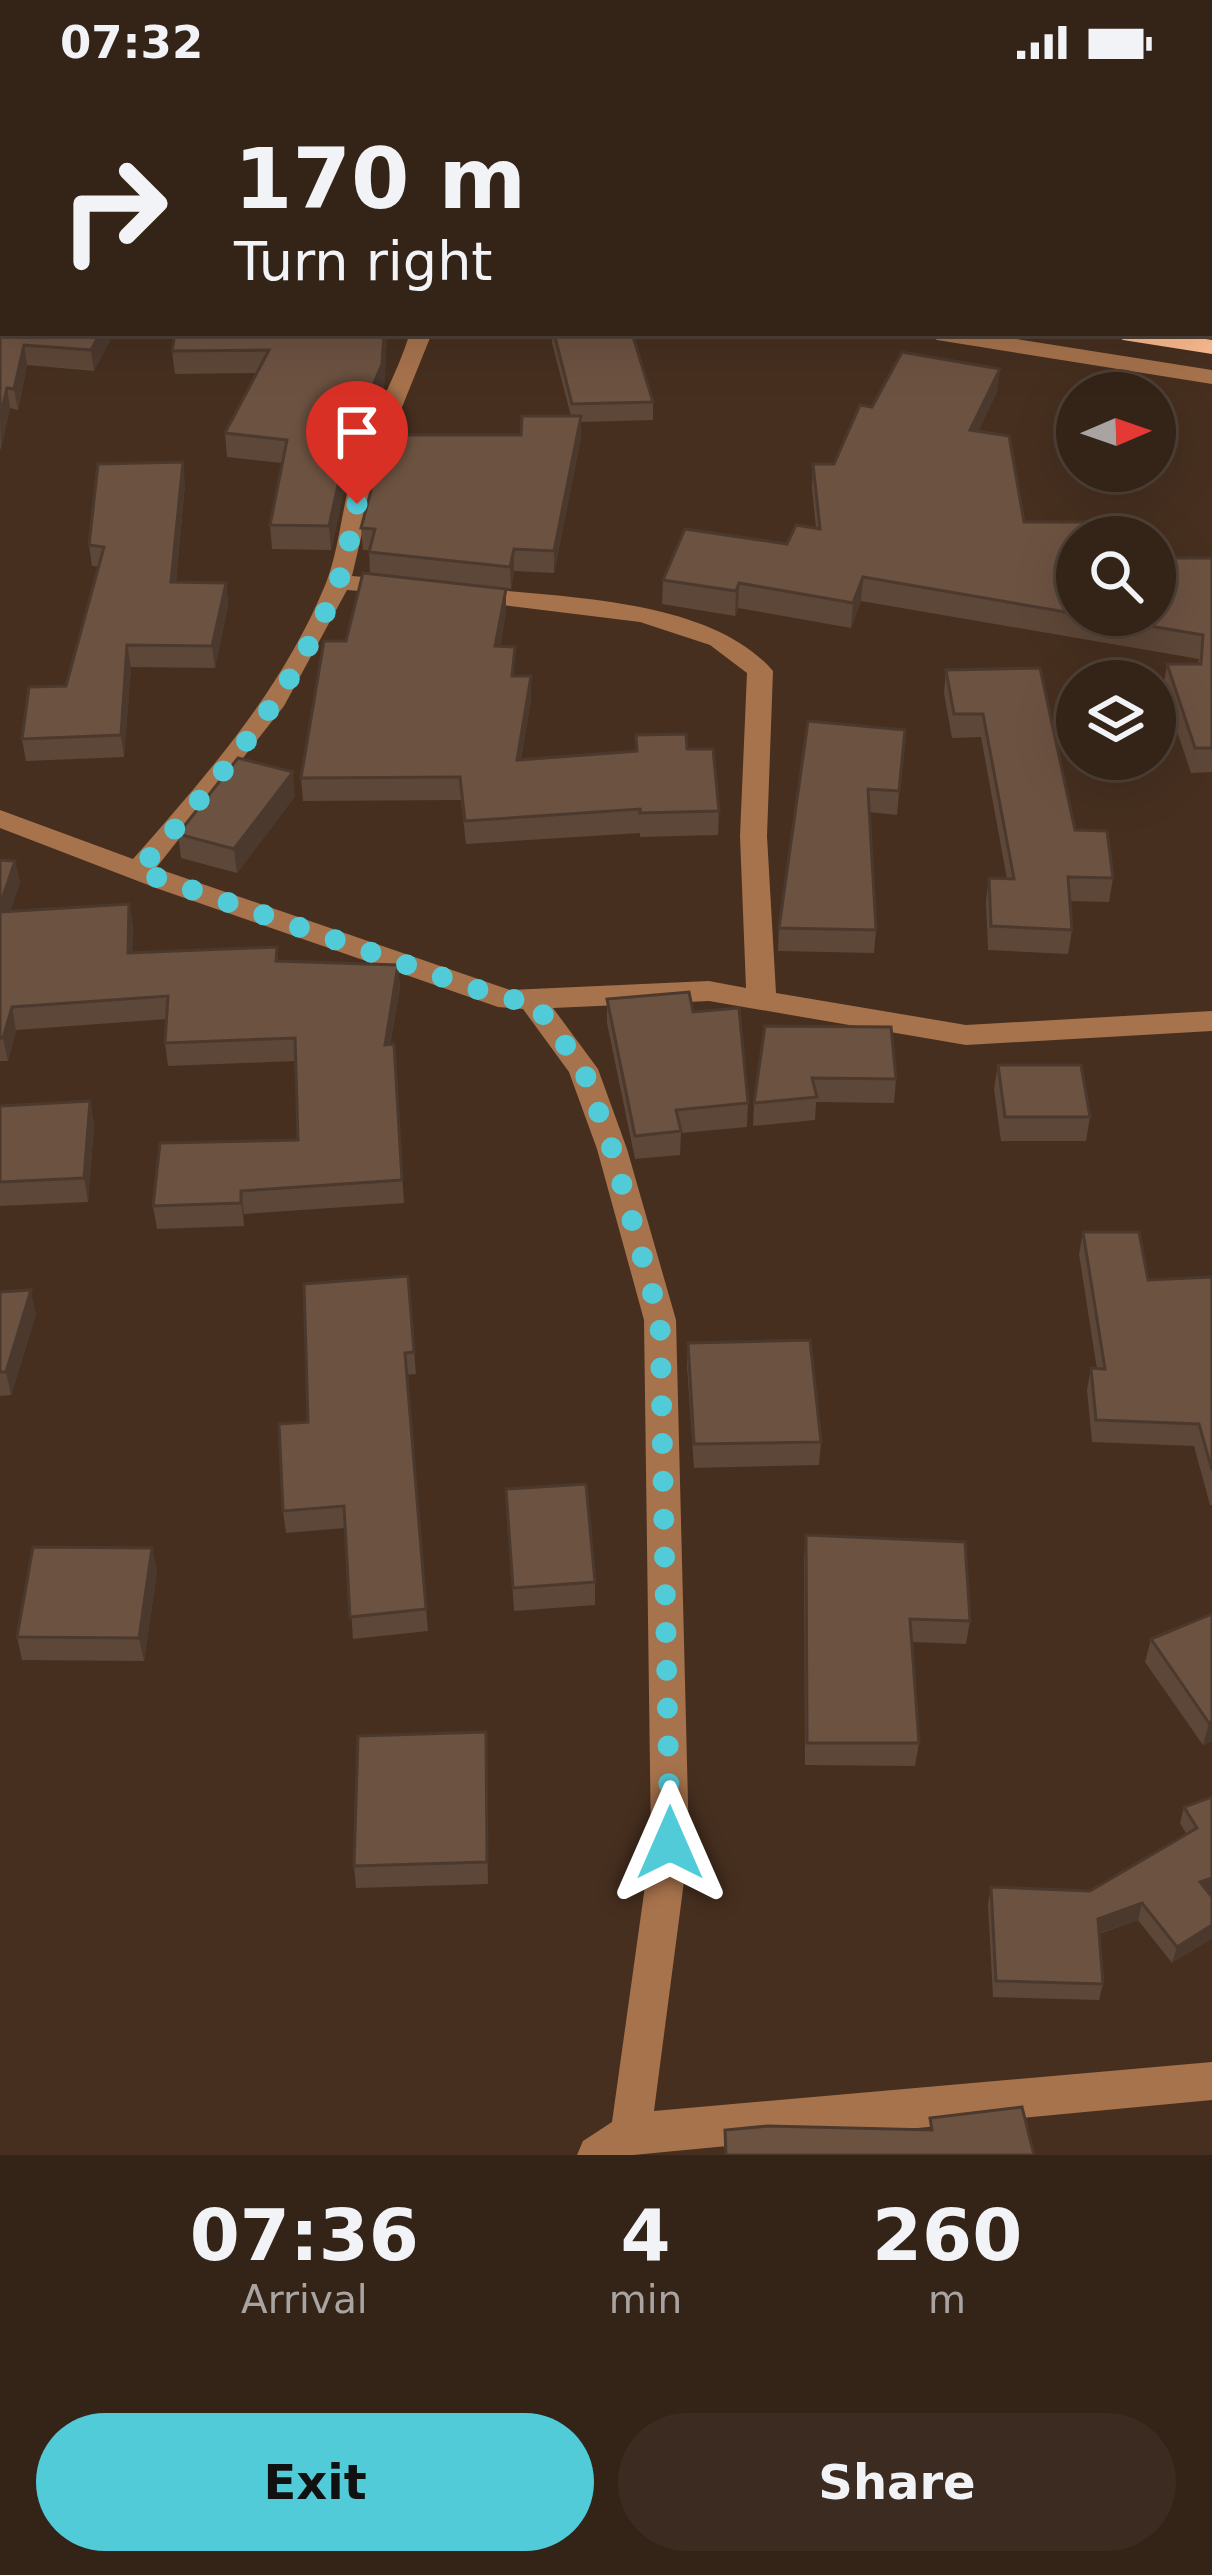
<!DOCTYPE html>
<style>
body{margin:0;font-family:"DejaVu Sans",sans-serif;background:#3c2b20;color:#f1f3f6;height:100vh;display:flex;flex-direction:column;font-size:45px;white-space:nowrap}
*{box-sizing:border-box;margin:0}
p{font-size:39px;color:#a9a4a1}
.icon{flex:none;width:66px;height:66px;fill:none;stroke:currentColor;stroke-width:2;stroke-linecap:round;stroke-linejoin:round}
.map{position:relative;height:2071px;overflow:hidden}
.panel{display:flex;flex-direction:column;background:#342317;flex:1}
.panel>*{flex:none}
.banner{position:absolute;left:0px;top:0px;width:1212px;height:252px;box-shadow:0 12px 48px #0002,0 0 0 3px #4e4036;background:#342317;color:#f1f3f6;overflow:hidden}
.needle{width:78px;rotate:88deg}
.controls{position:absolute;left:1056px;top:288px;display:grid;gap:24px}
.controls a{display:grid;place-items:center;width:120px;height:120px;border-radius:50%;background:#342317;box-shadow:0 12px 48px #0002,0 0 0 3px #4e4036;font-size:60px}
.pin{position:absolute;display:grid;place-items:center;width:102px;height:102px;color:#fff;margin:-123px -51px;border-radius:50% 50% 50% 0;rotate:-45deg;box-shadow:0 0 12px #0007}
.pin .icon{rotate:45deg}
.me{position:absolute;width:132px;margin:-66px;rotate:0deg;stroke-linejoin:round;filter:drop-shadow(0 0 9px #0008)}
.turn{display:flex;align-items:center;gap:42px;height:252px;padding:0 36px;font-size:54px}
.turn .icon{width:156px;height:156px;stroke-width:2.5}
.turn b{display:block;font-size:84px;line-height:102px}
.eta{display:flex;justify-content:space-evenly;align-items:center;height:204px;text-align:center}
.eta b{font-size:72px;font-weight:700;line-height:84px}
.cta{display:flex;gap:24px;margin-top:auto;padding:24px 36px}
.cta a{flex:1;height:138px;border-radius:72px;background:#52cbd9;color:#111;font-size:48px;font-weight:700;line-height:138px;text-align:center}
.cta a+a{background:#3c2b20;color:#f1f3f6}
.status{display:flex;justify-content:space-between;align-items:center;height:84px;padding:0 60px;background:#342317;direction:ltr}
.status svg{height:33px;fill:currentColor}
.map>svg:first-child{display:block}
</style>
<div class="status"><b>07:32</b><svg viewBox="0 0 49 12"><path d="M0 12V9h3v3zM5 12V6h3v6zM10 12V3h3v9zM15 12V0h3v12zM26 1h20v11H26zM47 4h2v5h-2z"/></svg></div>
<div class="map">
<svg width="1212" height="2071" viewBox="0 0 1212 2071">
<rect width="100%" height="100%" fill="#462f1f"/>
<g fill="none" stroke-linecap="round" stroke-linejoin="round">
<g fill="#a7734d" fill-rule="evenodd">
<path d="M410,249H432L377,385L352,492L398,496L410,503L398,510L347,506L284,622L156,784L510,906L709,897L746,904L740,752L747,589L710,561L640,538L470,517L458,510L470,503C560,514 710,513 773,587L767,752L776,909L966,941L1212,927V947L966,961L709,917L553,924L598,985L627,1065L676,1236L689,1759L654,2027L1212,1978V2016L633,2071H577L583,2057L612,2038L651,1759L644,1236L597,1065L569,988L523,925L498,923L156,804L0,744V726L133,775C207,691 283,605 326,499C341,460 342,415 357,375C373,332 396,293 410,249Z"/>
<path d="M926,249H978L1212,286V300L937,256Z"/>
</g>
<g fill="#fcbb8e" fill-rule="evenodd">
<path d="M0,69L3,70V82L0,81Z"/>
<path d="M1112,249H1165L1212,256V270L1123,256Z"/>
</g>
</g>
<g fill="#5d4738">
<path d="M0,0H153V3H3V67L0,66Z"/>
<path d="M0,130L3,249H114L94,287L27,281L18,326L10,324L0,367Z"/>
<path d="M175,249H387L384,303L348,389L331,466L272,465L270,441L282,379L227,373L225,349L257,289L175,290L172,267Z"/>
<path d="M552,249H632L653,318V336L581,338V353L554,489L514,487L511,505L370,489L369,466H363L361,444L521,351L571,332L552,259Z"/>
<path d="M997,308L978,347L1024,438L1077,453V531H1155L1212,474V688L1191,689L1163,605L1167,580H1198L1199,575L861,517L851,544L738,524L735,532L662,520L663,496L787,460L816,444L812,404L813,380H834L872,323Z"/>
<path d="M185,399L176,498L226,499L228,521L215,584L131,583L124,673L26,677L22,655L66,602L99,483L92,482L89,461Z"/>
<path d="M506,528L500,562L515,592H531V615L521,675L636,668V651L687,665L719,727L718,751L640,753V749L466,760L461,716L303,717L301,694L346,557Z"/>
<path d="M1040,584L1075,746L1113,794L1109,818L1070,817L1072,846L1068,870L988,866L986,817L989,794L1007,795L981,653L952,654L944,609L946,586Z"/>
<path d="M905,646L897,731L869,728L876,846L874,869L778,867L779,844Z"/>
<path d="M295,712L237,789L181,774L178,750Z"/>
<path d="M0,776L15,777L20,799L10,827L129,820L133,843L132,869L277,863L278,877L398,881L400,904L390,961L394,960L404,1119L244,1130V1142L157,1145L153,1122L298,1056L296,977L168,982L165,959L167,935L16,946L8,977H0Z"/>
<path d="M607,915L693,928L748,1019L747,1043L681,1049L680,1071L635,1075L607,939Z"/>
<path d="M765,942L896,995L894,1019L816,1018L815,1036L753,1042L754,1019Z"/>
<path d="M998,981L1090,1033L1086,1057H1001L994,1005Z"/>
<path d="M90,1017L94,1041L88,1118L0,1122V1022Z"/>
<path d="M1083,1148L1148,1196L1212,1193V1421H1210L1194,1362L1092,1358L1087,1306L1091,1284L1097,1285L1079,1170Z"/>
<path d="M408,1192L416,1290L406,1291L428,1547L353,1555L345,1444L286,1449L283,1427L308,1338Z"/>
<path d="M0,1208L36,1230L11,1311L0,1312Z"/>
<path d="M688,1259L821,1358L819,1381L694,1384L687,1282Z"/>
<path d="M506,1405L595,1498V1521L514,1527Z"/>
<path d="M806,1451L970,1537L966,1560L911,1558L919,1659L915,1682L805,1681L804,1475Z"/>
<path d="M157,1487L144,1577L22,1576L17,1553Z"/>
<path d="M1212,1530V1657L1203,1661L1145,1578L1151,1555Z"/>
<path d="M486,1648L488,1800L356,1804L354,1782Z"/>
<path d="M1212,1713L1209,1809L1172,1879L1138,1836L1099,1850L1103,1900L1099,1916L993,1913L988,1820L991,1803L1090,1807L1187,1751L1180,1739L1184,1723Z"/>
</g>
<g fill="#4c392e">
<path d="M100,249H114L94,287L91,266Z"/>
<path d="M384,249H387L384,303L348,389L331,466L329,442L346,365Z"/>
<path d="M24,261L27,281L18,326L14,305Z"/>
<path d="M1000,285L997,308L968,370L970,346Z"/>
<path d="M7,304L10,324L1,367L0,333Z"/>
<path d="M581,332V353L554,489V467Z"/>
<path d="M183,378L185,399L174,520L171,498Z"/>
<path d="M514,465V487L511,505L510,483Z"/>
<path d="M863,493L861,517L851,544L853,519Z"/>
<path d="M226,499L228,521L215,584L212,562Z"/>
<path d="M739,499L738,524L735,532L736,507Z"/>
<path d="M506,505V528L496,586L495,562Z"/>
<path d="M127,561L131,583L124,673L121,651Z"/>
<path d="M531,592V615L517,699V676Z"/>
<path d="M293,688L295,712L237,789L234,765Z"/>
<path d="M15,777L20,799L2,851L0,821Z"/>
<path d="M129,820L133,843L132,892L128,869Z"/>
<path d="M398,881L400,904L386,984L385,961Z"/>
<path d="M12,923L16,946L8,977L3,954Z"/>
<path d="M90,1017L94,1041L88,1118L84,1094Z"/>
<path d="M241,1107L244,1130V1142L241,1119Z"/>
<path d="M31,1206L36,1230L11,1311L6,1288Z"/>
<path d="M152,1464L157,1487L144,1577L139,1554Z"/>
<path d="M1212,1637V1657L1203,1661L1209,1639Z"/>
<path d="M1212,1794V1808L1195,1815L1200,1798Z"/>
<path d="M1142,1819L1138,1836L1094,1851L1098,1835Z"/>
<path d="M1212,1841V1855L1172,1879L1177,1863Z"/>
</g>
<g fill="#6c5241" stroke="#4c392e" stroke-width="3">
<path d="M0,0H150V3H3V46H0Z"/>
<path d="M212,0H231L230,3H209Z"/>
<path d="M630,0H690V3H631Z"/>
<path d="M875,0H952V3H876Z"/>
<path d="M0,130H3V249H100L91,266L24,261L14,305L7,304L0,333Z"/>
<path d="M175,249H384L382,280L346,365L329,442L270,441L287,356L225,349L269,266L172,267Z"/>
<path d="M554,249H632L653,318L572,320Z"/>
<path d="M902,268L1000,285L970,346L1009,352L1024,438H1120L1124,453H1077V530L863,493L853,519L739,499L736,507L663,496L685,445L787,460L796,441L820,445L813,380H834L860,321L872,323Z"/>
<path d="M522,332H581L554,467L514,465L510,483L369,468L375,445L361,444L386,351H521Z"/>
<path d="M183,378L171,498L226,499L212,562L127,561L121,651L22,655L29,603L66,602L104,463L89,461L98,380Z"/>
<path d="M1155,474H1212V664H1195L1167,580H1201L1203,551L1085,531H1155Z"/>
<path d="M363,489L506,505L495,562L515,563L512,592H531L517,676L637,667L636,651L686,650L687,665H713L719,727L640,729V725L465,737L460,693L301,694L324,557H346Z"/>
<path d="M1040,584L1075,746L1107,747L1113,794L1068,793L1072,846L991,842L989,794L1014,795L983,630H954L946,586Z"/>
<path d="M808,637L905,646L899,707L868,705L876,846L779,844Z"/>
<path d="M238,674L293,688L234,765L178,750Z"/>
<path d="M0,776L15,777L0,821Z"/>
<path d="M129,820L128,869L277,863L276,877L398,881L385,961L394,960L402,1096L241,1107V1119L153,1122L160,1059L298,1056L295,954L165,959L168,912L12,923L3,954H0V828Z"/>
<path d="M689,908L693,928L739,924L748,1019L676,1026L681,1047L635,1052L607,915Z"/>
<path d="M765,942L891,943L896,995L812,994L817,1013L754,1019Z"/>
<path d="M998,981H1081L1090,1033H1005Z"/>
<path d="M90,1017L84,1094L0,1098V1022Z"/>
<path d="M1083,1148H1139L1148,1196L1212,1193V1386L1199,1340L1096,1336L1091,1284L1105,1285Z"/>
<path d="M408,1192L414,1268L405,1269L426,1525L350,1533L344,1422L283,1427L279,1340L308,1338L304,1200Z"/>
<path d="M31,1206L6,1288H0V1208Z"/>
<path d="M810,1256L821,1358L694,1360L688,1259Z"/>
<path d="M586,1400L595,1498L513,1504L506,1405Z"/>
<path d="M806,1451L965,1458L970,1537L910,1535L919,1659H807Z"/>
<path d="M33,1463L152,1464L139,1554L17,1553Z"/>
<path d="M1212,1530V1637L1209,1639L1151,1555Z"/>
<path d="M486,1648L487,1778L354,1782L358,1652Z"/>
<path d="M1212,1713V1794L1200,1798L1212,1813V1841L1177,1863L1142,1819L1098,1835L1103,1900L996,1897L991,1803L1090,1807L1197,1744L1184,1723Z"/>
<path d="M1022,2023L1034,2071H726L725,2046L768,2042L932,2046L930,2034Z"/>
</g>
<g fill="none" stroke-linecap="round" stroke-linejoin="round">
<path stroke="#52cbd9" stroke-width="21" stroke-dasharray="0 37.8" d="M357,420C351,447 347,476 337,501C293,612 215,699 138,787L508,916L531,914L583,985L612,1065L660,1236L670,1759"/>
</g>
</svg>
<div class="controls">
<a><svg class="needle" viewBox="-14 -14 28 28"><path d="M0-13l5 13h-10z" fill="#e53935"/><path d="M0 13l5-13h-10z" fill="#a9a4a1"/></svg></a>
<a><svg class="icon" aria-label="search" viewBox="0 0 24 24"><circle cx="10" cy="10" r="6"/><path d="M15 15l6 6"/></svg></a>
<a><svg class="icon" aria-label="layers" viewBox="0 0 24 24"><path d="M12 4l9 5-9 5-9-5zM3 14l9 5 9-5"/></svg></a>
</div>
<div class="pin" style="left:357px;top:420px;background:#d93025"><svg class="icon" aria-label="arrive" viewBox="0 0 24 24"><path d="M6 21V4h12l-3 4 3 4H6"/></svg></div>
<svg class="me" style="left:670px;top:1759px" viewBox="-20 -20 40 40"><path d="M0-17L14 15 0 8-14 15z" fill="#52cbd9" stroke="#fff" stroke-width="4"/></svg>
<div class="banner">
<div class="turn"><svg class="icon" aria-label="right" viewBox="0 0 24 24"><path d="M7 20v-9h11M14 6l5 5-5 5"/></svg><div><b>170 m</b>Turn right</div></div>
</div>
</div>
<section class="panel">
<div class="eta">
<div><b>07:36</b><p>Arrival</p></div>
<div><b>4</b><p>min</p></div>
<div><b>260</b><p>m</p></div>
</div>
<div class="cta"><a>Exit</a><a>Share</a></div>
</section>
